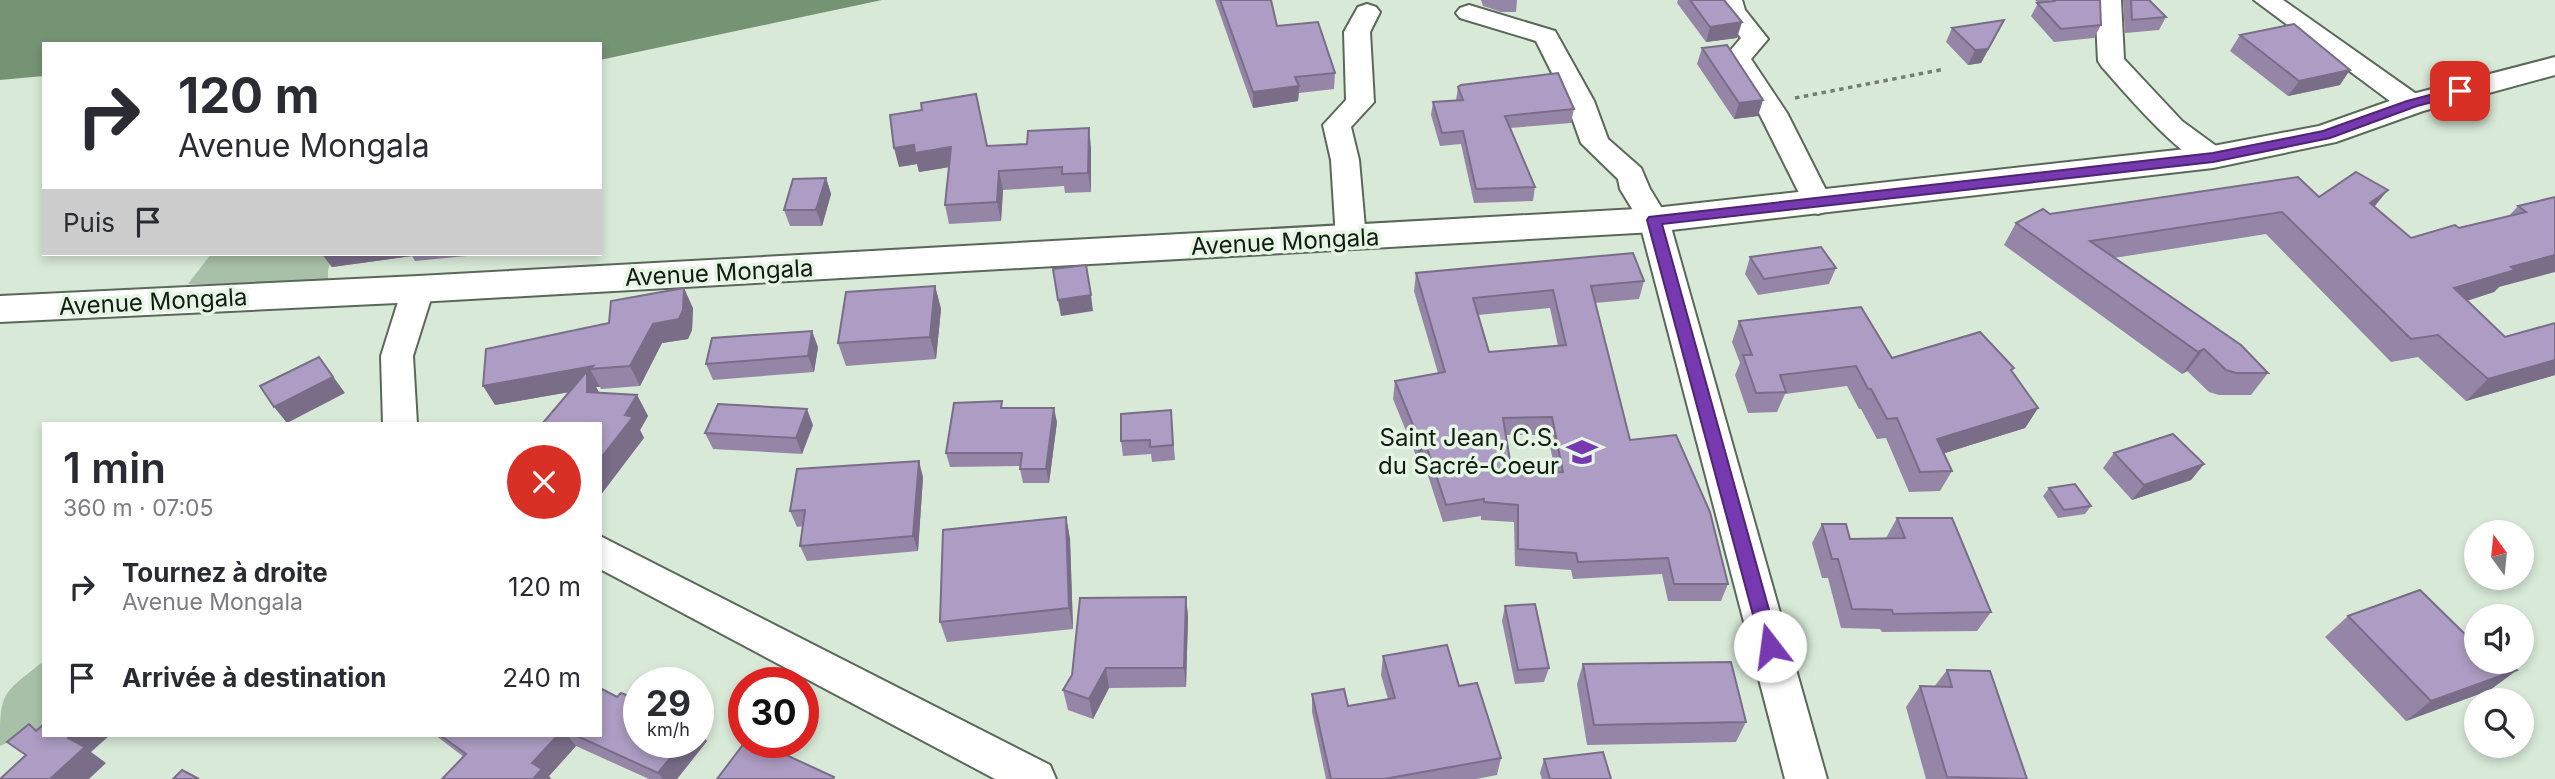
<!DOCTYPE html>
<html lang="fr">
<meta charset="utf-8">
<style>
body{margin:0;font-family:Inter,sans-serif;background:#f7f7f7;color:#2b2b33;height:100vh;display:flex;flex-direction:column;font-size:26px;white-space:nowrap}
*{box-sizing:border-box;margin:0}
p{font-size:23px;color:#7c7c81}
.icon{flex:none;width:38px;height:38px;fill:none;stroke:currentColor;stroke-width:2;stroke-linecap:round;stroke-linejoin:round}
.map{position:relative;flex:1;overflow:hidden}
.details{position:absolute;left:42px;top:422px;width:560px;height:315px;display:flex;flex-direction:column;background:#fff;border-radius:0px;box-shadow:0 4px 10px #0003}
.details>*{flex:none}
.hud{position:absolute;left:42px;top:42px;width:560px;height:214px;border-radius:0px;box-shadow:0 4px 10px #0003;background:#fff;color:#2b2b33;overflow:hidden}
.needle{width:46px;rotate:345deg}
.fabs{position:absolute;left:2464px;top:520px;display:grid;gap:14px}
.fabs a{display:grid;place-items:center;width:70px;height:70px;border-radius:50%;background:#fff;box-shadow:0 4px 10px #0003;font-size:35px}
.speed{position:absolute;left:623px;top:667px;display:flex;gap:14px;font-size:35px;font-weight:700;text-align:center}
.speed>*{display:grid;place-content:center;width:91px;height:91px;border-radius:50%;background:#fff;box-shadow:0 4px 10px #0003;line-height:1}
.speed small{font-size:18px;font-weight:400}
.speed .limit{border:10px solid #d22;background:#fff;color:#111}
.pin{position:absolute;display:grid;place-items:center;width:60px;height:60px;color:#fff;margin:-30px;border-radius:14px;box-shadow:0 4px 10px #0006}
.me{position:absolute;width:77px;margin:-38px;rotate:345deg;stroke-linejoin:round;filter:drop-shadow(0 0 5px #0008)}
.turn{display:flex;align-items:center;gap:24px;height:147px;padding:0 21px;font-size:32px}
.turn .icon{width:91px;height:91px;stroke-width:2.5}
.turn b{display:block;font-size:49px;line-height:60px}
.then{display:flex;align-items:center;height:66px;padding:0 21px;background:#0003;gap:14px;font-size:26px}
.round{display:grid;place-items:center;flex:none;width:74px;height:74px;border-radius:37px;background:#f7f7f7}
.headline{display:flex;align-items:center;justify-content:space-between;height:119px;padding:0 21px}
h1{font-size:42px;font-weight:600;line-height:52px}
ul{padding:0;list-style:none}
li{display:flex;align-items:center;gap:21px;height:91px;padding:0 21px}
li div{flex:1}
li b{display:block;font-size:26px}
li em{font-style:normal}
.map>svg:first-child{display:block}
</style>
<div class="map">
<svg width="2555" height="779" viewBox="0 0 2555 779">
<rect width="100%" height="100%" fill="#d8e9d7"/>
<g fill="#a9c0a8">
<path d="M211,254H333L328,270V284H188Z"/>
<path d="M44,661V726L0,746C0,691 2,694 44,661Z"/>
</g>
<path fill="#759473" d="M0,0H882L600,60V44H44V76L0,80Z"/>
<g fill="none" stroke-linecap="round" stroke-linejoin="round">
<g stroke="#5a6859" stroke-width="4">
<g id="street">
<path d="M1716,0H1742L1745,10L1768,39L1751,59L1787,113L1833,204L1828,211L1818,214L1808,211L1759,113L1724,58L1741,38L1720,11Z"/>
<path d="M2095,0H2121L2124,59L2182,121L2223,151L2227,157L2223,163C2221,164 2214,166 2212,166C2185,165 2121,88 2102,67L2098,61Z"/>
<path d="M2254,0H2283L2422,98L2426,104L2422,110L2412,112L2402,110Z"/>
<path d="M1367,4L1376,7L1380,12L1370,32L1374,102L1351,127L1359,160L1366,239L1362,246L1351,249L1340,246L1336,239L1331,160L1323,125L1346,100L1344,32L1358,7Z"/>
<path d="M1469,5L1555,31L1594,101L1608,139L1641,168L1650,189L1669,220L1827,779H1785L1639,220L1620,189L1618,179L1581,143L1566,101L1536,41L1460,18L1456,13L1460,8Z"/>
<path d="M418,278L429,281L434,289L413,356L417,424H383L381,356L402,289L407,281Z"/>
<path d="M600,536L1050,765L1056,779H995L600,569Z"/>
</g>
</g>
<g stroke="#5a6859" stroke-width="4">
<path id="secondary" d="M2555,57V75L2423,111L2336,142L2213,168L1654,232L418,302L0,322V296L418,276L1654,208L2213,146L2319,126L2401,97Z"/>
</g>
<path stroke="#737e73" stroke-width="3.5" stroke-dasharray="4.5 4.5" stroke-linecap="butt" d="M1795,98L1945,69"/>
<use href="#street" fill="#fff" fill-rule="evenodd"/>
<use href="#secondary" fill="#fff" fill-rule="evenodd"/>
</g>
<g fill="#9586a8" fill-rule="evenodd">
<path d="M1215,0H1271L1277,26L1335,73L1334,89L1299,93L1298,101L1253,108Z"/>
<path d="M1481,0H1517L1516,12H1501L1483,6Z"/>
<path d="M1678,0H1724L1737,38L1706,42L1677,3Z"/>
<path d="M2035,0H2100L2101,25L2094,38L2054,42L2031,16L2038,3Z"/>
<path d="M2123,0H2149L2166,17L2159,30L2125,33Z"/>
<path d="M1952,28L1997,34L1981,63L1968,65L1946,42Z"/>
<path d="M2240,35L2340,85L2288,96L2230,51Z"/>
<path d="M1702,48L1758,116L1734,119L1697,64Z"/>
<path d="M1458,87L1574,109L1571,123L1510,128L1535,187L1533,201L1474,203L1461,144L1440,146L1431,115L1433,102L1456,100Z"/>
<path d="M987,146L1091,147V192L1065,193L1064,186L1003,190L1001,221L949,224L945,205L949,167L919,172L917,164L899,167Z"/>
<path d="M826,178L831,194L822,226H790L784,210Z"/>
<path d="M2319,197L2375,207L2411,238L2509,216L2518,206L2555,197L2499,287L2494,292L2467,301L2505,337L2555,323V375L2466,401L2418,357L2391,362L2266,234L2114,258L2268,373L2251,395H2219L2209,392L2187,371L2182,374L2004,245L2016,223Z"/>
<path d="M322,254H467L466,256L415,261L412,256L332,267Z"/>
<path d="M1750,257L1836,268L1829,284L1758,295L1745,274Z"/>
<path d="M1416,273L1644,281L1639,299L1595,303L1630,440L1728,584L1721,601H1668L1662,574L1573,579L1571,570L1515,566L1514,522L1481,520V516L1443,522L1422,457L1417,458L1393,399L1395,381L1438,373L1414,291ZM1550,308L1558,346L1489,352L1478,315ZM1506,435H1548L1555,472L1512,473Z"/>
<path d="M935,286L941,309L936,359L846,366L838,343Z"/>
<path d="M693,308L692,330L688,339L662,343L640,386L601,389L600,387H596L599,393L637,395L648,416L640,430L644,438L569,392L495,405Z"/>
<path d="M1739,321L1892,358L2012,371L2038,408L2025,428L1944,453L1952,471L1940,491L1909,492L1886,438L1877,439L1861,409H1859L1847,386L1785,394L1777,412L1748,413L1735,375L1740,363L1732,342Z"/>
<path d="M818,347L814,372L713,380L706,364Z"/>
<path d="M1004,408L1057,422L1049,483H1023L1020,469L1021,466L950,467L946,453Z"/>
<path d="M1171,410L1175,460L1152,462L1151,454L1123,456L1121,441Z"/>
<path d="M813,425L802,454L713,449L705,433Z"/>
<path d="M2114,453L2204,464L2191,480L2132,500L2103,468Z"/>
<path d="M923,477L918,551L807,561L800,546L803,526L797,527L790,511Z"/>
<path d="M2049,488L2091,506L2085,514L2058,518L2043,496Z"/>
<path d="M1066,517L1070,539L1073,629L947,642L940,622Z"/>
<path d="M1897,518L1991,612L1977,631L1882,632L1880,629L1841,628L1828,578H1822L1812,543L1822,524L1850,539L1886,538Z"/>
<path d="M1186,597L1188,617L1186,687L1109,688L1093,719L1068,710L1063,690Z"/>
<path d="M1505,606L1549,668L1544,682L1515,684L1502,621Z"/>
<path d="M2348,616L2476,662L2517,670L2490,690L2406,721L2325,637Z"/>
<path d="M1383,656L1459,686L1501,758L1497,775L1476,779H1326L1312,712V694L1348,706L1388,699L1381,675Z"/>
<path d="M1583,664L1746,722L1736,742L1587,745L1577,684Z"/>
<path d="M1947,670L2027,779H1926L1906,707L1920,686L1934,687Z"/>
<path d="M617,697L707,741L677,779H649L576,746L549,776L551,779H442L464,757L435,735H600Z"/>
<path d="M1544,759L1611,779H1542L1540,773Z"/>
</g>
<g fill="#796d88">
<path d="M2004,20L1981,63L1968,65L1975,50Z"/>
<path d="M1742,22L1737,38L1706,42L1710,27Z"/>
<path d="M2350,70L2340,85L2288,96L2299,81Z"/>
<path d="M1299,86L1298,101L1253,108V92Z"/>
<path d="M1763,100L1758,116L1734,119L1739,103Z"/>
<path d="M1089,128L1091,147V192L1088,173Z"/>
<path d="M914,145L951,147L956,166L919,172L917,164L899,167L894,148Z"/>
<path d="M999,171L1003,190L1001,221L997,202Z"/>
<path d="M826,178L831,194L822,226L816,210Z"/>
<path d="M2388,190L2370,212V203Z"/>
<path d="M322,254H410L412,256L332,267Z"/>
<path d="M2555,255V272L2499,287L2494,292L2434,311L2454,288L2511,267Z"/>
<path d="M935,286L941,309L936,359L930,337Z"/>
<path d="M684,288L693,308L692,330L688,339L662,343L640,386L630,366L653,324Z"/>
<path d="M1091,295L1093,311L1061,316L1058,300Z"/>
<path d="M812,331L818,347L814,372L808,356Z"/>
<path d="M2204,349L2187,371L2182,374L2198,352Z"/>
<path d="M319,357L345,393L287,423L274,407Z"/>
<path d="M2555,360V375L2466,401L2488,379Z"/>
<path d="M593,366L590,369L600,387H596L599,392H587V389L495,405L483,386Z"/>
<path d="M637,395L648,416L640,430L644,438L600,496V459Z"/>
<path d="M1054,408L1057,422L1049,483L1046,469Z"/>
<path d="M2038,408L2025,428L1926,459L1937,439Z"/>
<path d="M807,409L813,425L802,454L796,438Z"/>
<path d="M1424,439L1422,457L1417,458L1419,440Z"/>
<path d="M919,461L923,477L918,551L913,536Z"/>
<path d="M2204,464L2191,480L2132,500L2144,485Z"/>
<path d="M1066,517L1070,539L1073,629L1069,608Z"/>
<path d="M1186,597L1188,617L1186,687L1184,668Z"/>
<path d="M1106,668L1109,688L1093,719L1089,699Z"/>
<path d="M2517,670L2490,690L2406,721L2431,701Z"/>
<path d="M698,728L707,741L677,779H663L658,773L683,742H698Z"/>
<path d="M71,735H110L91,752L106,763L89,779H50L68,738Z"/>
<path d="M558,735H567L576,746L549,776L551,779H533L532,763Z"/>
</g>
<g fill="#ad9cc3" stroke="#796d88" stroke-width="2" fill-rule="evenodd">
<path d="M1220,0H1271L1277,26L1318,22L1335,73L1295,77L1299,86L1253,92Z"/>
<path d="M1690,0H1724L1742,22L1710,27Z"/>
<path d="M2053,0H2100L2101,25L2061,29L2037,3L2054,1Z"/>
<path d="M2131,0H2149L2166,17L2132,20Z"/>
<path d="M2004,20L1988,49L1975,50L1952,28Z"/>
<path d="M2294,24L2350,70L2299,81L2240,35Z"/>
<path d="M1727,45L1763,100L1739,103L1702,48Z"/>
<path d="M1558,73L1574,109L1505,116L1535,187L1476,189L1463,131L1442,133L1433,102L1463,100L1458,87L1461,85Z"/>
<path d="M976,94L987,146L1027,144L1028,131L1089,128L1088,173L1062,174V167L999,171L997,202L945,205L951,147L915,153L914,145L894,148L890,115L922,110L921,103Z"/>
<path d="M2356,172L2388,190L2370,203L2411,238L2455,225L2459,228L2526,212L2518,206L2555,197V255L2511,267L2515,270L2454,288L2505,337L2555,323V360L2488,379L2438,335L2411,339L2282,212L2090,241L2241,345L2268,373H2236L2226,370L2204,349L2198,352L2016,223L2043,209L2050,214L2298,177L2319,197Z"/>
<path d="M826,178L816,210H784L793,179Z"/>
<path d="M1821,247L1836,268L1764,279L1750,257Z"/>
<path d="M1633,253L1644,281L1591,286L1630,440L1676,435L1710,512L1728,584H1674L1668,558L1578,562L1576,553L1518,549V505L1484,502V499L1446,505L1424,439L1419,440L1395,381L1445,372L1416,273ZM1553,290L1566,345L1489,352L1473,298ZM1552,417L1563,472L1512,473L1503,418Z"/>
<path d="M1086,265L1091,295L1058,300L1053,269Z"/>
<path d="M935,286L930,337L838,343L846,292Z"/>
<path d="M684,288L683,310L679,319L653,324L630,366L590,369L593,366L483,386L486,349L609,323L611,301Z"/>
<path d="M1861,307L1892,358L1980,332L2014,368L2011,370L2038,408L1937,439L1952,471L1920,472L1897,418L1887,419L1871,389H1868L1856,366L1780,375L1786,392L1756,393L1743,355H1752L1739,321Z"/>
<path d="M812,331L808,356L706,364L712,338Z"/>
<path d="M319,357L333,377L274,407L260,386Z"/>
<path d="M587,371V392L637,395L625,415L633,417L600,459V424H542Z"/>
<path d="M1002,401L1001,408H1054L1046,469H1020L1022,453H946L954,403Z"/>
<path d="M718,404L807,409L796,438L705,433Z"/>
<path d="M1171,410L1173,445L1150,447V440L1121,441V414Z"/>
<path d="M2173,434L2204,464L2144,485L2114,453Z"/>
<path d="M919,461L913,536L800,546L805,510L790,511L797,469Z"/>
<path d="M2075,484L2091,506L2064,510L2049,488Z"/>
<path d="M1066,517L1069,608L940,622L943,530Z"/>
<path d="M1897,518H1952L1991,612L1893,614L1892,610L1852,609L1838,559H1832L1822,524H1846L1850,539L1905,538Z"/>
<path d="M2420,590L2476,645V662H2509L2517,670L2431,701L2348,616Z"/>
<path d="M1186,597L1184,668H1106L1089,699L1063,690L1072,675L1080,598Z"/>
<path d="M1535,604L1549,668L1518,670L1505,606Z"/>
<path d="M1447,645L1459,686L1477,683L1501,758L1384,779H1331L1312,694L1344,689L1348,706L1395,698L1383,656Z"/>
<path d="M1731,662L1746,722L1594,725L1583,664Z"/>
<path d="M1947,670L1990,671L2027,779L1947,777L1920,686L1952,687Z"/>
<path d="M600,688L617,697L621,693L639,700V742H683L658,773L575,735H600Z"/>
<path d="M29,724L36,731L44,724V735H71L68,738L85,747L50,779H0L26,755L7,742Z"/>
<path d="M440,735H558L532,763L542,769L533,779H442L466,754Z"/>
<path d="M745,742H758L834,777L833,779H717Z"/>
<path d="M1603,752L1611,779H1550L1544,759Z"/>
<path d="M182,770L199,779H173Z"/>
</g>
<path fill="#7739af" stroke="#4d2572" stroke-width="2" d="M2460,87L2466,91L2464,94L2417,106L2330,138L2213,162L1662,224L1779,646L1776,652L1770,654L1763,652L1647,220L1649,217L2213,153L2323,131L2407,101Z"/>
<defs>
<g id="school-bare" transform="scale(2.415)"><path d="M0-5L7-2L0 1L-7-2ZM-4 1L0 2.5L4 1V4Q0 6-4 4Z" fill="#7739af" stroke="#e5f7e4" stroke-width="2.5" paint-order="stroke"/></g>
</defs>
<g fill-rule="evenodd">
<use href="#school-bare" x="1582" y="452"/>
</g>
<g text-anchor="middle" stroke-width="7" stroke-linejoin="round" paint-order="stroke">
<g font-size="24" fill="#141a14" stroke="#e5f7e4">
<text transform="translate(1285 242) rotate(-3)" y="8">Avenue Mongala</text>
<text transform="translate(719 273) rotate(-3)" y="8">Avenue Mongala</text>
<text transform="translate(153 302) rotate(-3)" y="8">Avenue Mongala</text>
</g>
<g font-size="24" fill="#141a14" stroke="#e5f7e4" text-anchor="end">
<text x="1559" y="446">Saint Jean, C.S.<tspan x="1559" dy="28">du Sacré-Coeur</tspan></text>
</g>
</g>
</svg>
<div class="fabs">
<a><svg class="needle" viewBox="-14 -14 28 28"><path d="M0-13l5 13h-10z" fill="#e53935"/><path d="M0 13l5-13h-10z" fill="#7c7c81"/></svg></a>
<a><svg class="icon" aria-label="sound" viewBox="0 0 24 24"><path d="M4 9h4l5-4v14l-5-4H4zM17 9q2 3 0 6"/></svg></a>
<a><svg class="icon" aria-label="search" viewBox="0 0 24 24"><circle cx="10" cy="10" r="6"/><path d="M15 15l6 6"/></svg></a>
</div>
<div class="speed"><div>29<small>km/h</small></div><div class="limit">30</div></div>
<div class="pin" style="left:2460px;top:91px;background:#d93025"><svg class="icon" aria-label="arrive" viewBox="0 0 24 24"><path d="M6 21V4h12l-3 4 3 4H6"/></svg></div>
<svg class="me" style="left:1770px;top:646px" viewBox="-20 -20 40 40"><circle r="19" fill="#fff"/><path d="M0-13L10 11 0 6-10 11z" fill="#7739af"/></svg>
<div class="hud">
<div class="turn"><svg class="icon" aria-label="right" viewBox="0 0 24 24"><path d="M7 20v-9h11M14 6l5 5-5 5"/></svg><div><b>120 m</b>Avenue Mongala</div></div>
<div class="then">Puis<svg class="icon" aria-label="arrive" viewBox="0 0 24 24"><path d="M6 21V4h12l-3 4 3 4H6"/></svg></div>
</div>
<section class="details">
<div class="headline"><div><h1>1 min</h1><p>360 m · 07:05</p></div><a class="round" style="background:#d93025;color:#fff"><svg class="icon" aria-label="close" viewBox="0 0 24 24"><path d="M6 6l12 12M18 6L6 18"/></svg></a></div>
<ul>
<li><svg class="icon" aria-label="right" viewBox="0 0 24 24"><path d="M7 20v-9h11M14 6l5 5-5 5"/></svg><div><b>Tournez à droite</b><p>Avenue Mongala</p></div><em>120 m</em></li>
<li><svg class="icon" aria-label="arrive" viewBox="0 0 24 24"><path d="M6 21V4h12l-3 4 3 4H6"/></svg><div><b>Arrivée à destination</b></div><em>240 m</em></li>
</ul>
</section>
</div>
